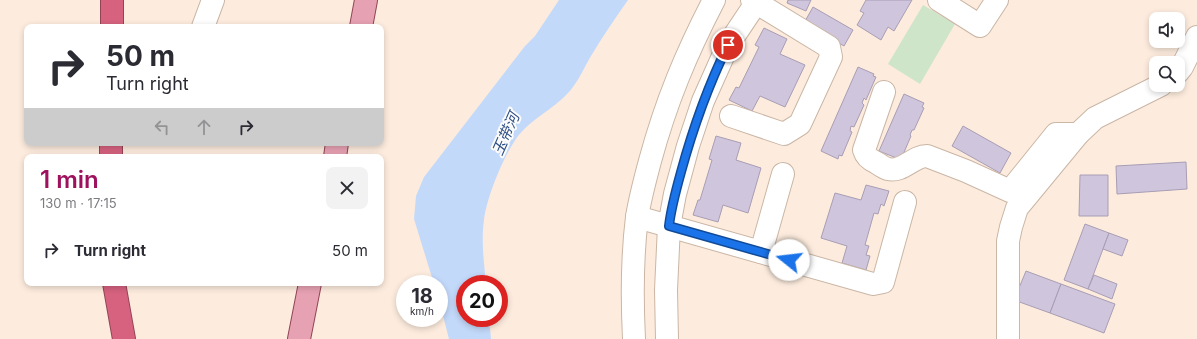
<!DOCTYPE html>
<meta charset="utf-8">
<style>
body{margin:0;font-family:Inter,"Noto Sans SC",sans-serif;background:#f2f2f3;color:#2b2b33;height:100vh;display:flex;flex-direction:column;font-size:15px;white-space:nowrap}
*{box-sizing:border-box;margin:0}
p{font-size:13px;color:#7c7c81}
.icon{flex:none;width:22px;height:22px;fill:none;stroke:currentColor;stroke-width:2;stroke-linecap:round;stroke-linejoin:round}
.map{position:relative;flex:1;overflow:hidden}
.drawer{position:absolute;left:24px;top:154px;width:360px;height:132px;display:flex;flex-direction:column;background:#fff;border-radius:8px;box-shadow:0 2px 6px #0003}
.drawer>*{flex:none}
.hud{position:absolute;left:24px;top:24px;width:360px;height:122px;border-radius:8px;box-shadow:0 2px 6px #0003;background:#fff;color:#2b2b33;overflow:hidden}
.controls{position:absolute;left:1149px;top:12px;display:grid;gap:8px}
.controls a{display:grid;place-items:center;width:36px;height:36px;border-radius:8px;background:#fff;box-shadow:0 2px 6px #0003;font-size:20px}
.speed{position:absolute;left:396px;top:275px;display:flex;gap:8px;font-size:20px;font-weight:700;text-align:center}
.speed>*{display:grid;place-content:center;width:52px;height:52px;border-radius:50%;background:#fff;box-shadow:0 2px 6px #0003;line-height:1}
.speed small{font-size:10px;font-weight:400}
.speed .limit{border:6px solid #d22;background:#fff;color:#111}
.pin{position:absolute;display:grid;place-items:center;width:34px;height:34px;color:#fff;margin:-17px;border:2px solid #fff;border-radius:50%;box-shadow:0 1px 4px #0007}
.me{position:absolute;width:44px;margin:-22px;rotate:286deg;stroke-linejoin:round;filter:drop-shadow(0 0 3px #0008)}
.turn{display:flex;align-items:center;gap:14px;height:84px;padding:0 16px;font-size:18px}
.turn .icon{width:52px;height:52px;stroke-width:2.5}
.turn b{display:block;font-size:28px;line-height:34px}
.lanes{display:flex;align-items:center;height:38px;padding:0 16px;background:#0003;justify-content:center;gap:20px;direction:ltr}
.lanes .off{opacity:.35}
.round{display:grid;place-items:center;flex:none;width:42px;height:42px;border-radius:8px;background:#f2f2f3}
.overview{display:flex;align-items:center;justify-content:space-between;height:68px;padding:0 16px}
h1{font-size:24px;font-weight:600;line-height:30px;color:#9e115e}
ul{padding:0;list-style:none}
li{display:flex;align-items:center;gap:12px;height:56px;padding:0 16px}
li div{flex:1}
li b{display:block;font-size:15px}
li em{font-style:normal}
.map>svg:first-child{display:block}
</style>
<div class="map">
<svg width="1197" height="339" viewBox="0 0 1197 339">
<rect width="100%" height="100%" fill="#fdecde"/>
<path fill="#cee5c9" d="M923,5L955,24L920,84L888,64Z"/>
<path fill="#c3d9fa" d="M559,0H628C615,19 602,37 591,56C584,68 578,82 569,92C554,109 532,118 518,136C504,155 487,196 484,220C481,241 484,263 486,284H465V318H489L491,339H449L439,300V284H434L414,219L416,196L424,177L525,46L535,36Z"/>
<g fill="#cfc5dc" stroke="#a89eb4">
<path d="M788,0H811L806,11L787,3Z"/>
<path d="M866,0H912L894,31L888,27L881,40L857,25L864,13L860,11Z"/>
<path d="M813,7L853,30L844,46L804,23Z"/>
<path d="M764,28L787,39L780,54L805,65L785,107L760,96L752,111L729,100L736,87L739,88L759,47L755,45Z"/>
<path d="M858,67L874,74L873,76L876,77L866,100L864,98L862,103L864,105L854,127L851,126L850,131L852,132L842,156L839,155L838,159L821,151Z"/>
<path d="M904,94L924,103L922,107L924,108L914,130H912L910,135L911,136L902,157L899,159L879,151Z"/>
<path d="M963,126L1011,153L1000,173L952,146Z"/>
<path d="M716,136L741,143L736,160L761,168L748,213L723,205L718,222L693,215L698,200H700L712,160L709,159Z"/>
<path d="M1186,162L1187,189L1117,194L1116,166Z"/>
<path d="M1080,175H1108V216H1079Z"/>
<path d="M866,185L889,191L884,206L881,204L878,214L874,213L865,245L869,246L866,255L870,256L866,270L842,263L847,246L821,238L835,193L861,200Z"/>
<path d="M1085,224L1109,233L1088,289L1064,280Z"/>
<path d="M1109,233L1128,240L1122,256L1103,249Z"/>
<path d="M1026,271L1061,284L1050,313L1014,300Z"/>
<path d="M1094,275L1117,284L1112,299L1088,289Z"/>
<path d="M1061,284L1115,304L1104,333L1050,313Z"/>
</g>
<g fill="none" stroke-linecap="round" stroke-linejoin="round">
<g stroke="#cab6a5" stroke-width="24">
<g id="minor">
<path d="M939,0L980,26L997,0"/>
<path d="M203,27L213,0"/>
<path d="M1178,72L1182,67L1197,37"/>
<path d="M884,92L864,150C866,157 870,160 877,163C880,165 884,168 888,169C902,173 913,156 927,156L966,171L1010,191L1056,134H1078"/>
<path d="M731,116L784,134L800,124L831,57L829,47L752,0"/>
<path d="M637,217L873,284L883,282L905,202"/>
<path d="M761,252L783,174"/>
<path d="M634,339C632,299 632,257 637,217C640,198 645,180 650,161C666,102 686,54 714,0"/>
<path d="M667,339L666,290L669,226L675,194L688,146L703,101L728,45L758,0"/>
<path d="M1008,339V241L1011,227L1017,208L1078,134L1095,118L1161,85"/>
</g>
</g>
<g stroke="#924555" stroke-width="24">
<g id="major">
<path d="M361,27L366,0"/>
<path d="M335,157L337,143"/>
<path d="M299,339L310,283"/>
</g>
</g>
<g stroke="#924555" stroke-width="24">
<g id="highway">
<path d="M112,27V0"/>
<path d="M111,157V143"/>
<path d="M114,283L124,339"/>
</g>
</g>
<use href="#minor" stroke="#fff" stroke-width="22"/>
<use href="#major" stroke="#e6a1b2" stroke-width="22"/>
<use href="#highway" stroke="#d6627f" stroke-width="22"/>
</g>
<g fill="none" stroke-linecap="round" stroke-linejoin="round">
<g stroke="#114b97" stroke-width="10">
<path id="route" d="M728,45C708,86 693,128 681,172C676,190 671,208 669,226L789,260"/>
</g>
<use href="#route" stroke="#1a73e8" stroke-width="7"/>
</g>
<g text-anchor="middle" stroke-width="4" stroke-linejoin="round" paint-order="stroke">
<g font-size="15" font-style="italic" fill="#2f4f84" stroke="#fcfcfc">
<text transform="translate(506 134) rotate(-66)" y="5">玉带河</text>
</g>
</g>
</svg>
<div class="controls">
<a><svg class="icon" aria-label="sound" viewBox="0 0 24 24"><path d="M4 9h4l5-4v14l-5-4H4zM17 9q2 3 0 6"/></svg></a>
<a><svg class="icon" aria-label="search" viewBox="0 0 24 24"><circle cx="10" cy="10" r="6"/><path d="M15 15l6 6"/></svg></a>
</div>
<div class="speed"><div>18<small>km/h</small></div><div class="limit">20</div></div>
<div class="pin" style="left:728px;top:45px;background:#d93025"><svg class="icon" aria-label="arrive" viewBox="0 0 24 24"><path d="M6 21V4h12l-3 4 3 4H6"/></svg></div>
<svg class="me" style="left:789px;top:260px" viewBox="-20 -20 40 40"><circle r="19" fill="#fff"/><path d="M0-13L10 11 0 6-10 11z" fill="#1a73e8"/></svg>
<div class="hud">
<div class="turn"><svg class="icon" aria-label="right" viewBox="0 0 24 24"><path d="M7 20v-9h11M14 6l5 5-5 5"/></svg><div><b>50 m</b>Turn right</div></div>
<div class="lanes"><svg class="icon off" aria-label="left" viewBox="0 0 24 24"><path d="M17 20v-9H6M10 6l-5 5 5 5"/></svg><svg class="icon off" aria-label="ahead" viewBox="0 0 24 24"><path d="M12 20V5M6 11l6-6 6 6"/></svg><svg class="icon" aria-label="right" viewBox="0 0 24 24"><path d="M7 20v-9h11M14 6l5 5-5 5"/></svg></div>
</div>
<section class="drawer">
<div class="overview"><div><h1>1 min</h1><p>130 m · 17:15</p></div><a class="round"><svg class="icon" aria-label="close" viewBox="0 0 24 24"><path d="M6 6l12 12M18 6L6 18"/></svg></a></div>
<ul>
<li><svg class="icon" aria-label="right" viewBox="0 0 24 24"><path d="M7 20v-9h11M14 6l5 5-5 5"/></svg><div><b>Turn right</b></div><em>50 m</em></li>
</ul>
</section>
</div>
